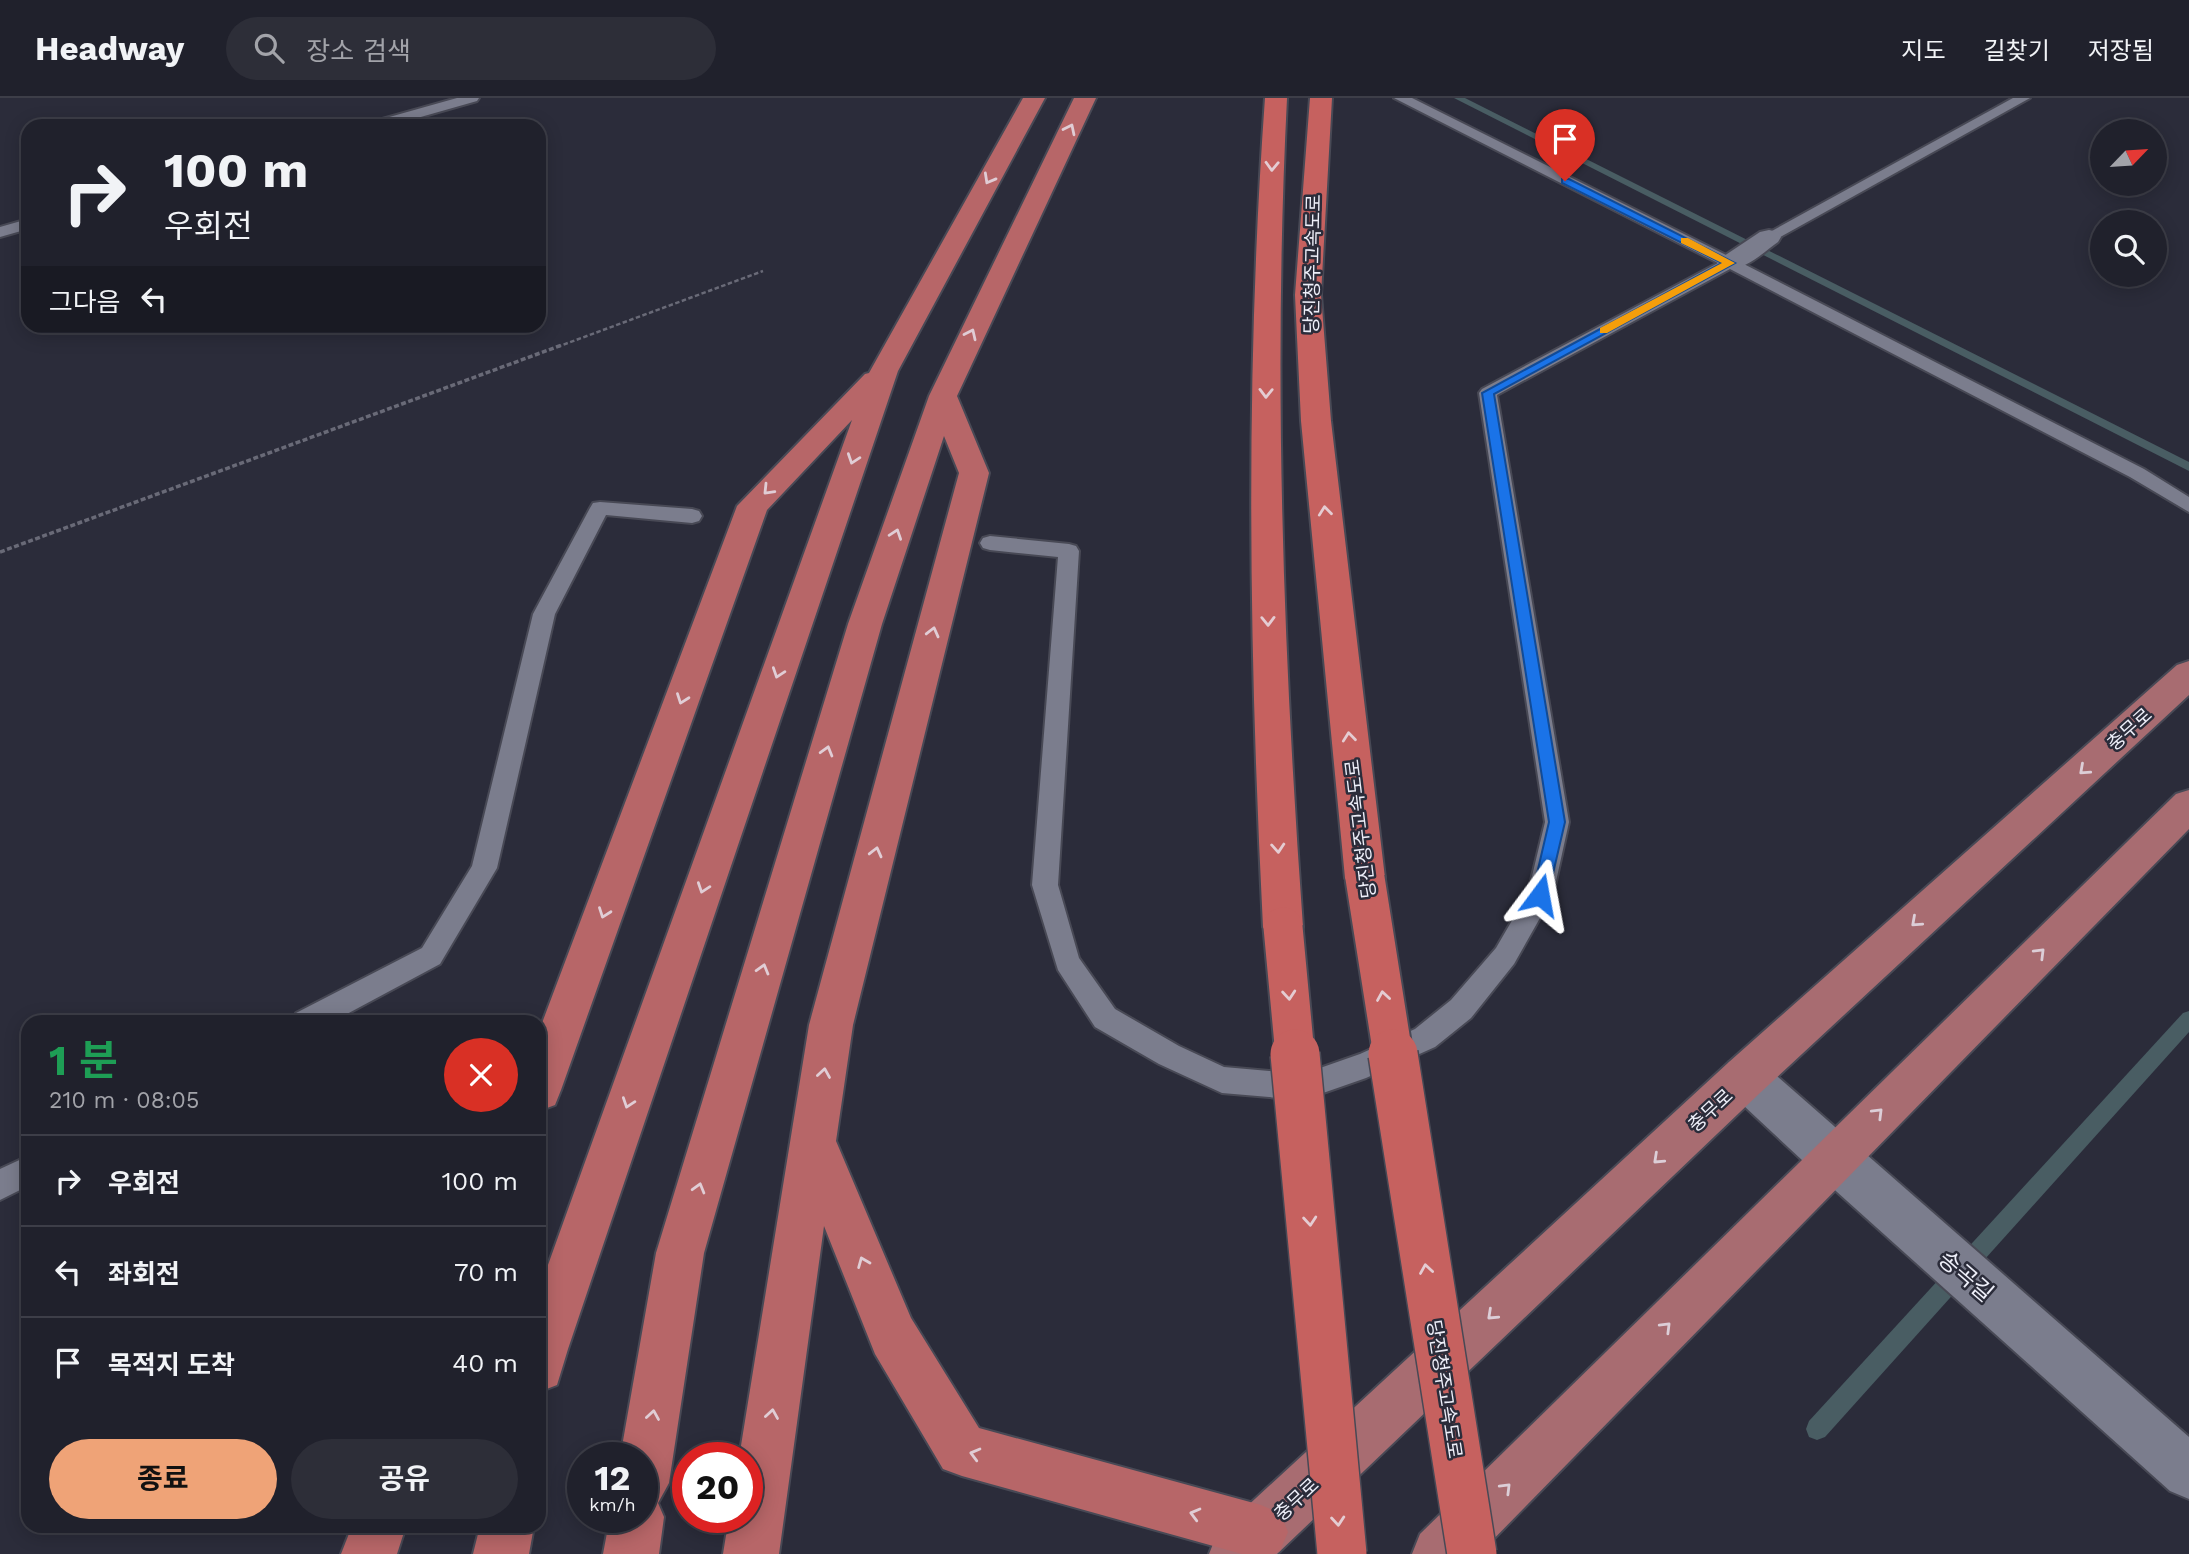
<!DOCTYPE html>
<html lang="ko">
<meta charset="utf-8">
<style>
body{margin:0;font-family:"Work Sans","Noto Sans KR",sans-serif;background:#2d2e38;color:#f1f3f6;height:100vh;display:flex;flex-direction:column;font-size:26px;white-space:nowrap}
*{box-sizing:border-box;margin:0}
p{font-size:23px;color:#a2a3a9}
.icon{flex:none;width:38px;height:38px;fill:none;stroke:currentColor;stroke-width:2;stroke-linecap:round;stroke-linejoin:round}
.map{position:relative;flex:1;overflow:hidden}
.panel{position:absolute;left:21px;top:917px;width:525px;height:518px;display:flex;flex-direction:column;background:#20212c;border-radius:21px;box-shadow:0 4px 18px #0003,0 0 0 2px #3d3e48}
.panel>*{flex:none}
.hud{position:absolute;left:21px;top:21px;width:525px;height:214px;border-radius:21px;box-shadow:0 4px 18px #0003,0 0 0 2px #3d3e48;background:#20212c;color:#f1f3f6;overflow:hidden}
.needle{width:46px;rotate:65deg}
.controls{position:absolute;left:2090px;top:21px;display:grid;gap:14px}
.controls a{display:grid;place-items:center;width:77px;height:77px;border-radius:50%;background:#20212c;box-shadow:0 4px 18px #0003,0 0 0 2px #3d3e48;font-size:35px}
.speed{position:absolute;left:567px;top:1344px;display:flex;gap:14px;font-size:35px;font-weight:700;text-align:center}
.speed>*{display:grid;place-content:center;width:91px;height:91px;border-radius:50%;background:#20212c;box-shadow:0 4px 18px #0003,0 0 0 2px #3d3e48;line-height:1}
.speed small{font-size:18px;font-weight:400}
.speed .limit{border:10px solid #d22;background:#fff;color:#111}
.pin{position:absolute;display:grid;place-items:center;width:60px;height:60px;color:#fff;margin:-72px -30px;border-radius:50% 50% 50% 0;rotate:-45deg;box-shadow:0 0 7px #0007}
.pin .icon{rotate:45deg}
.me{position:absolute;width:77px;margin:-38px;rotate:13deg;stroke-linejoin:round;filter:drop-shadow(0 0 5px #0008)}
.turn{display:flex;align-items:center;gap:24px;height:147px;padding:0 28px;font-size:32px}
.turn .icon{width:91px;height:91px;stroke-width:2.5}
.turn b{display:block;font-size:49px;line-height:60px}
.then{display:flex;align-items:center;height:66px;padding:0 28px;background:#0003;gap:14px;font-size:26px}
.round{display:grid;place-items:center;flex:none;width:74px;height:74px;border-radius:37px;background:#2d2e38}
.headline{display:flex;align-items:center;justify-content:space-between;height:119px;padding:0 28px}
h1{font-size:42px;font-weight:700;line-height:52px;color:#1e9e55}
.button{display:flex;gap:14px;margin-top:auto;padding:14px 28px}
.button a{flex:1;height:80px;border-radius:42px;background:#efa377;color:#111;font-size:28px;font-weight:700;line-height:80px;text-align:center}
.button a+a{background:#2d2e38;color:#f1f3f6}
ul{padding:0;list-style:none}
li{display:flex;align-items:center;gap:21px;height:91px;padding:0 28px;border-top:2px solid #3d3e48}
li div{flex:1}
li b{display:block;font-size:26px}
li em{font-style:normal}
header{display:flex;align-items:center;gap:42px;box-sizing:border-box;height:98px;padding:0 35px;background:#20212c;border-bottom:2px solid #3d3e48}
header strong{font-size:33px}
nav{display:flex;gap:38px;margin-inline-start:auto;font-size:24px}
.search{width:490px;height:63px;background:#2d2e38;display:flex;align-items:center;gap:18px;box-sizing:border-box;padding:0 24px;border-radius:38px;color:#a2a3a9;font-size:26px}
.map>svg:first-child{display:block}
</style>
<header>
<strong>Headway</strong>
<div class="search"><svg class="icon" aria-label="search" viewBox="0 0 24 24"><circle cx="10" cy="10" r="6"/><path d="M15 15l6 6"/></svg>장소 검색</div>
<nav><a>지도</a><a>길찾기</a><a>저장됨</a></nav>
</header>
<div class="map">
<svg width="2189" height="1456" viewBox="0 0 2189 1456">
<rect width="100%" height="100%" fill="#2b2c3a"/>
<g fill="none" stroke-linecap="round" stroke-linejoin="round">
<g fill="#495d63" fill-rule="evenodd">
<path d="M1454,0H1465L2189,364V373Z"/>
<path d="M2189,913V934L1825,1339L1817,1342L1809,1339L1806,1331L1809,1323L2183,915Z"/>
</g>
<g stroke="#484955" stroke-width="4">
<g id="service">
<path d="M457,0H479L477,3L389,28H366L368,25Z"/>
<path d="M1394,0H1412L1736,162L2144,371L2189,399V414L2130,379L1730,171L1497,297L1569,724L1553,797L1514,866L1471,920L1435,949L1366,980L1303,1002L1222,995L1159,966L1095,929L1058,872L1032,787L1058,459L990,452L983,450L980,445L983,440L990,438L1069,446L1076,448L1079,453L1058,787L1079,860L1115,911L1179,948L1224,969L1303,976L1360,956L1415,931L1451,902L1496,850L1528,795L1545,724L1479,295L1482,291L1718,165Z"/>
<path d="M2013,0H2030L1775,142H1763L1761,139Z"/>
<path d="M28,121V131L0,139V129Z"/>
<path d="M600,404L692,411L699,413L702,418L699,423L692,425L606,417L555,516L497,770L440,866L332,924H292L296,915L422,850L472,768L533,516L590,410L593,405Z"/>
<path d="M28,1058V1088L0,1102V1071Z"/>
</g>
</g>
<g stroke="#484955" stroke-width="4">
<g id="minor">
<path d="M1769,132L1778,134L1781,139L1778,144C1761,156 1742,176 1721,170L1717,165L1721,160L1760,134Z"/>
<path d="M1745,958L1761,964L2189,1339V1401L2170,1393L1817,1076L1729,994L1723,979L1729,964Z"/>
</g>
</g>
<g stroke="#484955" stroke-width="4">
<g id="primary">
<path d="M2189,563V597L1761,994L1277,1456H1209L1217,1436L1729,964L2177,567Z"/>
<path d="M2189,692V731L1479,1456H1412L1420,1436L2176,696Z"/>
</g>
</g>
<g stroke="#484955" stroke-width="4">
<g id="trunk">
<path d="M1023,0H1045L898,273L568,1251L557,1287L539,1294V1192L852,322L767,412L561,992L555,1007L539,1013V933L737,408L865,276L869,275Z"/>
<path d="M1074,0H1096L957,298L989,375L853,927L836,1043L911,1220L979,1330L1261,1407L1280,1415L1288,1434L1280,1453L1274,1456H1242L962,1378L943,1371L875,1256L824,1128L779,1456H723L729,1419H747V1360H739L809,927L959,375L944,338L882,526L704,1155L669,1385L658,1405L664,1419L659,1456H603L610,1419H642V1360H620L656,1155L848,526L929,298Z"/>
<path d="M352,1428H406L397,1456H341Z"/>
<path d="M480,1428H534L529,1456H473Z"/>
</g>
</g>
<g stroke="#484955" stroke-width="4">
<g id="motorway">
<path d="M1265,0H1287C1273,277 1283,552 1303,829L1297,841L1283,847L1269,841L1263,829C1249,552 1245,277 1265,0Z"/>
<path d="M1310,0H1332L1321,197L1331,323L1385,780L1379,792L1365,797L1351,792L1345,780L1301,323L1295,197Z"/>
</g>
</g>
<path stroke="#696a77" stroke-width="2.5" stroke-dasharray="4.5 2.5" stroke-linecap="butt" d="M557,249L763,173"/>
<path stroke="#696a77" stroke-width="3.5" stroke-dasharray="5 2.5" stroke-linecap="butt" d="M0,454L562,247"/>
<use href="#service" fill="#7b7d8d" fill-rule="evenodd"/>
<use href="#minor" fill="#7b7d8d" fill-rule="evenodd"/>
<use href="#primary" fill="#a86c71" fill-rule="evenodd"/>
<use href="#trunk" fill="#b76668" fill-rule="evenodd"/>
<use href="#motorway" fill="#c6615f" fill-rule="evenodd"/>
<g stroke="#484955" stroke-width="43" stroke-linecap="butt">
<g id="motorway-bridge-far1">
<path d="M1365,780L1393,957"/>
<path d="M1283,829L1295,957"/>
</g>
</g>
<g stroke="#484955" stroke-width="52" stroke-linecap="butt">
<g id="motorway-bridge">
<path d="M1295,956L1342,1456"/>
<path d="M1393,956L1472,1456"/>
</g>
</g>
<use href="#motorway-bridge-far1" stroke="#c6615f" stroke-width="39"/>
<use href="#motorway-bridge" stroke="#c6615f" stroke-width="49"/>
</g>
<defs><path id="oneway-chevron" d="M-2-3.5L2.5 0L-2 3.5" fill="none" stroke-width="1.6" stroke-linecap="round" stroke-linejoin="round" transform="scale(1.75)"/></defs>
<g stroke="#e0cdd5">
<use href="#oneway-chevron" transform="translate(1070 31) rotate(-64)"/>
<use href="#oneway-chevron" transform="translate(989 81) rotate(119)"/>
<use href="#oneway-chevron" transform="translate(971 236) rotate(-65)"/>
<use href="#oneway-chevron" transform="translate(853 361) rotate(109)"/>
<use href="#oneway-chevron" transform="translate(768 392) rotate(134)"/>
<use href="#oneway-chevron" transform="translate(896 436) rotate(-71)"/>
<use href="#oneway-chevron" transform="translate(933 534) rotate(-76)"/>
<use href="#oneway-chevron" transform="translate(778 575) rotate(109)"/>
<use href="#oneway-chevron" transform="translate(682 601) rotate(110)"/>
<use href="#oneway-chevron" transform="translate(827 653) rotate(-74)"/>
<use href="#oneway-chevron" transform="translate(876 754) rotate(-76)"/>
<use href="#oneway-chevron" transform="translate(703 790) rotate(109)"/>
<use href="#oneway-chevron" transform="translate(604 815) rotate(110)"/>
<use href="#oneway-chevron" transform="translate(763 871) rotate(-74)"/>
<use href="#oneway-chevron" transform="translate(824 975) rotate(-81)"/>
<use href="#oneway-chevron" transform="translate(628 1005) rotate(109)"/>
<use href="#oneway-chevron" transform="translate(699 1090) rotate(-74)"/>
<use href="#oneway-chevron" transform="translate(863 1164) rotate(-112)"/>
<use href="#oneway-chevron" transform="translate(772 1316) rotate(-81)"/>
<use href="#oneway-chevron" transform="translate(653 1317) rotate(-81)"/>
<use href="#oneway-chevron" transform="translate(975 1356) rotate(-165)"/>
<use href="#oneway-chevron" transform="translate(1195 1416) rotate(-165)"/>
</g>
<g stroke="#e4ccd2">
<use href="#oneway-chevron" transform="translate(1272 68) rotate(92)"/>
<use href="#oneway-chevron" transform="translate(1266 295) rotate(91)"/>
<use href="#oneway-chevron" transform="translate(1325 413) rotate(-96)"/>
<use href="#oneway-chevron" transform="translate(1268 523) rotate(89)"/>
<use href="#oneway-chevron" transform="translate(1349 639) rotate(-96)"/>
<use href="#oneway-chevron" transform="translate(1278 750) rotate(86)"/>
<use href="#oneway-chevron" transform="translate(1289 897) rotate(85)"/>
<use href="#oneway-chevron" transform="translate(1383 898) rotate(-99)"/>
<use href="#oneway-chevron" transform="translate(1310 1123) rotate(85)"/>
<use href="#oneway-chevron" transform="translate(1426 1171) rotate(-99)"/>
<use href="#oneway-chevron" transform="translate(1338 1423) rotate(85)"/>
</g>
<g stroke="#dcced7">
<use href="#oneway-chevron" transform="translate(2084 672) rotate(138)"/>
<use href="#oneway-chevron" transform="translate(1916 824) rotate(138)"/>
<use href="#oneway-chevron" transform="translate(2040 855) rotate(-45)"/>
<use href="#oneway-chevron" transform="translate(1878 1015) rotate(-45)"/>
<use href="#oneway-chevron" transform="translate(1658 1061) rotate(137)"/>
<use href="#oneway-chevron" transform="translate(1492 1217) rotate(137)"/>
<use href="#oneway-chevron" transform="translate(1666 1229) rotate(-45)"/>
<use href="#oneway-chevron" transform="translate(1506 1390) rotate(-45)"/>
</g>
<path fill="#1a73e8" stroke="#114b97" stroke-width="2" d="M1562,81H1569L1735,165L1494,296L1565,724L1548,797L1546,802H1534L1532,797L1549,724L1482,295L1722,165L1562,85Z"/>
<path fill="#f59e0b" d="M1681,140H1688L1735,165L1607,235H1600V230L1722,165L1681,145Z"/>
<g text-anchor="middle" stroke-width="5" stroke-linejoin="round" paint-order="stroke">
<g font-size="19" fill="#eeeff9" stroke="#2b2c3a">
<text transform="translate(1312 166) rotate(-89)" y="7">당진청주고속도로</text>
<text transform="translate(2129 631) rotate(-42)" y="7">충무로</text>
<text transform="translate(1360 731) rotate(-97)" y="7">당진청주고속도로</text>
<text transform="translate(1710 1012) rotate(-43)" y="7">충무로</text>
<text transform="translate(1445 1291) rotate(81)" y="7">당진청주고속도로</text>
<text transform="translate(1296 1401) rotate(-43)" y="7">충무로</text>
</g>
<g font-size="23" fill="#eeeff9" stroke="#2b2c3a">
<text transform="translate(1966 1178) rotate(41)" y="8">송곡길</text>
</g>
</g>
</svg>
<div class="controls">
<a><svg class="needle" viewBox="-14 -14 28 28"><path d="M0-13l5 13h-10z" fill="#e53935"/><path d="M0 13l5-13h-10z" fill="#a2a3a9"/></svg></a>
<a><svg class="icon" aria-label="search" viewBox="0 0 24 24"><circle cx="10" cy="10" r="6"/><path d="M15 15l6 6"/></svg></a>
</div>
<div class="speed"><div>12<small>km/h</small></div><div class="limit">20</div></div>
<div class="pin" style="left:1565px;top:83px;background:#d93025"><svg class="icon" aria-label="arrive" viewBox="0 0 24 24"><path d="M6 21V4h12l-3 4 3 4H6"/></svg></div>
<svg class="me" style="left:1540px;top:797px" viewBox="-20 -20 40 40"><path d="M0-17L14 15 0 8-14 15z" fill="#1a73e8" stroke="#fff" stroke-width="4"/></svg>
<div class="hud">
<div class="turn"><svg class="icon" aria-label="right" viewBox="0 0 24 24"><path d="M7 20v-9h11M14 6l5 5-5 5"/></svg><div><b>100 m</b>우회전</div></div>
<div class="then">그다음<svg class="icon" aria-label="left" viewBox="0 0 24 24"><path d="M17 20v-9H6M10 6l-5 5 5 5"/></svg></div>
</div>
<section class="panel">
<div class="headline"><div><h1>1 분</h1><p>210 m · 08:05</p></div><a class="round" style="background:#d93025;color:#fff"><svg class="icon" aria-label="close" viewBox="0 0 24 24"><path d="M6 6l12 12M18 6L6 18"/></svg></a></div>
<ul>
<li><svg class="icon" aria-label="right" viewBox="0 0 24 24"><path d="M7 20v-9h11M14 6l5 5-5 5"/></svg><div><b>우회전</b></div><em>100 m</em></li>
<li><svg class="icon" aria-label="left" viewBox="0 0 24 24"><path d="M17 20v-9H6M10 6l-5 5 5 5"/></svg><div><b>좌회전</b></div><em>70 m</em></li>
<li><svg class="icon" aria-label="arrive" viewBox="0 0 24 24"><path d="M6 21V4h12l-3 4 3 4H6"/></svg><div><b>목적지 도착</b></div><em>40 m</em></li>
</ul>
<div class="button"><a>종료</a><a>공유</a></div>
</section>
</div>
